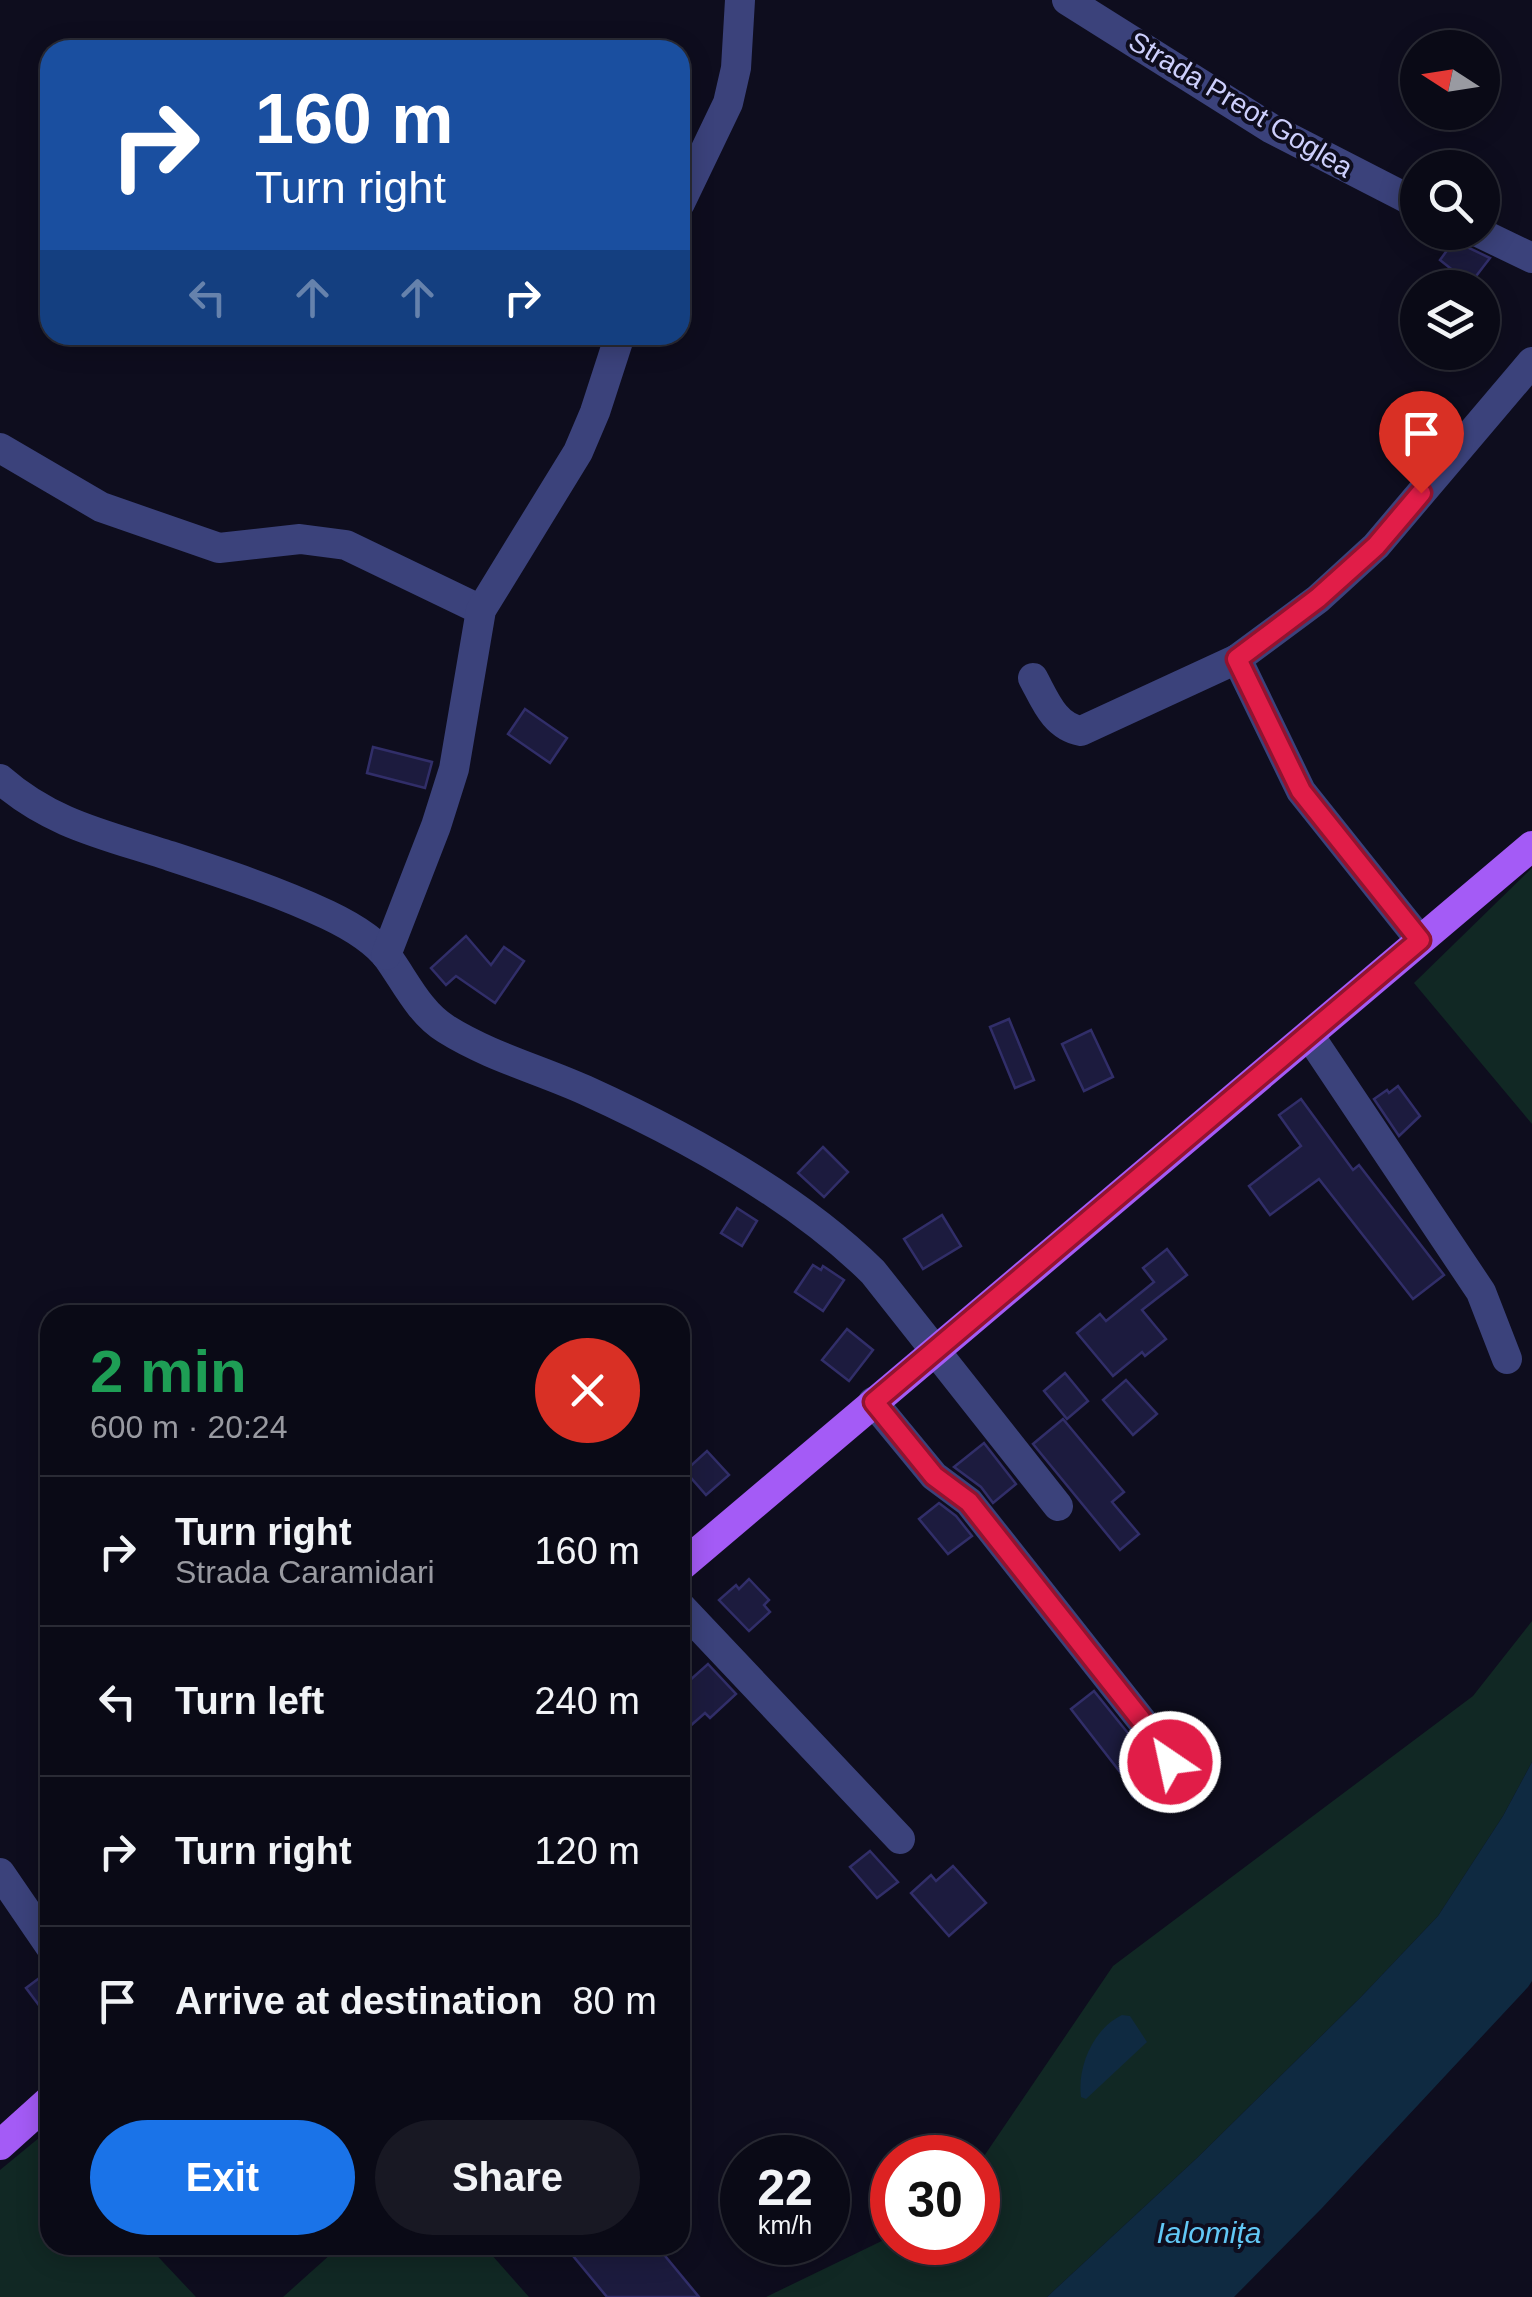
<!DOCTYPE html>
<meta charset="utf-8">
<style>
body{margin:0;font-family:Helvetica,sans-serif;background:#181823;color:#f1f3f6;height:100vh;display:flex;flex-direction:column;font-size:38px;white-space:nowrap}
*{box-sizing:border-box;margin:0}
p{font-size:32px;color:#999aa1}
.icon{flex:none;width:55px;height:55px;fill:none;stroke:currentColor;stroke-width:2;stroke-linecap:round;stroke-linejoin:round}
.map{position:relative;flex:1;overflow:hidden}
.side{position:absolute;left:40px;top:1305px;width:650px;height:950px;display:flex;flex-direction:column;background:#0a0a16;border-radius:30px;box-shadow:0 5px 25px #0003,0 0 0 2px #2a2b35}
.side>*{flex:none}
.guide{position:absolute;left:40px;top:40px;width:650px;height:305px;border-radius:30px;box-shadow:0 5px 25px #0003,0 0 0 2px #2a2b35;background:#1a4fa0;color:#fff;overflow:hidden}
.needle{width:65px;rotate:282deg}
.tools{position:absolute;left:1400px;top:30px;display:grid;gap:20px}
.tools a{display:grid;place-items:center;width:100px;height:100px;border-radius:50%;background:#0a0a16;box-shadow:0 5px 25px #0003,0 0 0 2px #2a2b35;font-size:50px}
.speed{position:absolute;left:720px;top:2135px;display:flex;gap:20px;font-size:50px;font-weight:700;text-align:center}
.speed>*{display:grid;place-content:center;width:130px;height:130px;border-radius:50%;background:#0a0a16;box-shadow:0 5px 25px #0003,0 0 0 2px #2a2b35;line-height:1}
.speed small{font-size:25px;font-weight:400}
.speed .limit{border:15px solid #d22;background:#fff;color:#111}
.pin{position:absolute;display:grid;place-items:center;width:85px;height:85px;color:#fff;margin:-102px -42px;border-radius:50% 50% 50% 0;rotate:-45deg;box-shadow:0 0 10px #0007}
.pin .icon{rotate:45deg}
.me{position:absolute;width:110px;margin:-55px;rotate:326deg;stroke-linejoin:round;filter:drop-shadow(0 0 8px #0008)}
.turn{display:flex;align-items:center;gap:35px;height:210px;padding:0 50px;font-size:45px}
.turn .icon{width:130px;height:130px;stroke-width:2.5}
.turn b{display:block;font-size:70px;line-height:85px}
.lanes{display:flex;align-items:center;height:95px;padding:0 50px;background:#0003;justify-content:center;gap:50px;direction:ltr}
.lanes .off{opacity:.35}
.round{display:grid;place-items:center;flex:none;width:105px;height:105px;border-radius:52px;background:#181823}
.headline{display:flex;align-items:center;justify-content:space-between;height:170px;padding:0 50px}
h1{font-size:60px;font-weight:700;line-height:75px;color:#1e9e55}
.button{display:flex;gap:20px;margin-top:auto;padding:20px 50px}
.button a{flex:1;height:115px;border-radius:60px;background:#1a73e8;color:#fff;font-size:40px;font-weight:700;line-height:115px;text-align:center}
.button a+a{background:#181823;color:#f1f3f6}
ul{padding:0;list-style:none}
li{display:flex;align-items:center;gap:30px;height:150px;padding:0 50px;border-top:2px solid #2a2b35}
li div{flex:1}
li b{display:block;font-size:38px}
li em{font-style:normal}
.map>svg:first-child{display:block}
</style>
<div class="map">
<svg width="1532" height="2297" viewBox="0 0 1532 2297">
<rect width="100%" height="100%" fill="#0e0d1e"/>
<g fill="#112824">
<path d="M1532,868V1124L1414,983Z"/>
<path d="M1532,1621V1762L1503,1816L1438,1916L1361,1997L1197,2158L1047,2297H766L892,2236V2242H978V2165L1113,1966L1473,1696Z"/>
<path d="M45,2133L50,2138V2245H147L196,2297H0V2170Z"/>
<path d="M341,2245H483L529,2297H283Z"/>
</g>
<g fill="#0f2a41">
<path d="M1532,1762V1981L1528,1987L1322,2208L1234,2297H1047L1197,2158L1361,1997L1438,1916L1503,1816Z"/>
<path d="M1122,2015L1130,2016L1147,2042L1086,2099L1081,2097C1077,2067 1093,2029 1122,2015Z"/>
</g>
<g fill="#1c1b3e" stroke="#312e69" stroke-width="2.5">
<path d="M1459,234L1469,248L1490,258L1470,284L1440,260Z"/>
<path d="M525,709L567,738L550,763L508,734Z"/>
<path d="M373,747L432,762L425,788L367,773Z"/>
<path d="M466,936L491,965L504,947L524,961L495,1003L456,976L446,985L431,968Z"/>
<path d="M1009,1019L1034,1080L1015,1088L990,1027Z"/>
<path d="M1091,1030L1113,1077L1084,1091L1062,1044Z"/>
<path d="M1398,1086L1420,1116L1399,1136L1374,1099L1387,1090L1389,1093Z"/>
<path d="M1301,1099L1353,1170L1359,1165L1444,1275L1413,1299L1319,1179L1270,1215L1249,1186L1301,1146L1279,1115Z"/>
<path d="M823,1147L848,1172L824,1197L798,1173Z"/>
<path d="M737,1208L757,1221L742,1246L721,1233Z"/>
<path d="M942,1215L961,1246L923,1269L904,1239Z"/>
<path d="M1167,1249L1187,1275L1142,1310L1166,1339L1145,1356L1142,1352L1113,1376L1077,1333L1100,1314L1106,1321L1154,1282L1143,1268Z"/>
<path d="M813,1265L821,1270L823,1266L844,1280L823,1311L795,1292Z"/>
<path d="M847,1329L873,1350L849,1381L822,1360Z"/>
<path d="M1065,1373L1088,1401L1067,1419L1044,1391Z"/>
<path d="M1126,1380L1157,1414L1133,1435L1103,1400Z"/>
<path d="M1063,1419L1124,1492L1112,1502L1139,1534L1120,1550L1033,1444Z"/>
<path d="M984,1443L1016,1484L993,1503L981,1487L954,1467Z"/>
<path d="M707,1451L729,1475L706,1495L685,1471Z"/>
<path d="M939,1503L956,1516L972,1536L948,1554L919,1519Z"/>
<path d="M749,1579L769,1600L764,1605L770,1612L749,1631L719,1600L736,1585L739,1589Z"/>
<path d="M708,1664L736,1694L710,1718L705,1713L680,1735V1689Z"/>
<path d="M1094,1691L1144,1753L1120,1772L1071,1709Z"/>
<path d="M870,1851L898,1882L877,1898L850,1867Z"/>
<path d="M953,1866L986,1903L949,1936L911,1893L931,1875L936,1881Z"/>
<path d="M50,1970V2020L26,1988Z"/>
<path d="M564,2245H656L699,2297H607Z"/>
</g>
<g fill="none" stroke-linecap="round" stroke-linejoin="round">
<g stroke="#3b427b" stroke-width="30">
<path d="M1067,0L1272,129L1418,204"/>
<path d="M680,203L728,103L736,68L740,0"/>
<path d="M1478,232L1532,258"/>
<path d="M0,448L101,507L219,548L300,539L346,545L481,610"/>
<path d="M1237,659L1301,791L1420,940"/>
<path d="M1033,678C1045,700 1054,726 1081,731L1237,659L1318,599L1376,546L1532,362"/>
<path d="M0,779C50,823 102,834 164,854C219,872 275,890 328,915C349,925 374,939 389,959C406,983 420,1013 446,1029C489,1056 538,1069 585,1090C684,1135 796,1196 873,1272L1058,1506"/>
<path d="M386,955L436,826L454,769L481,610L578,452L595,412L620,335"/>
<path d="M1309,1035L1481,1292L1507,1359"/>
<path d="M873,1402L934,1476L969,1502L1168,1754L1170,1762L1143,1787"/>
<path d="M680,1606L900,1839"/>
<path d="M0,1873L50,1946"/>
</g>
<g stroke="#a45bf6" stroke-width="30">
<path d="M680,1567L1532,846"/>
<path d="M0,2145L50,2100"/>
</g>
</g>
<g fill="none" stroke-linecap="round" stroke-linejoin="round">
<g stroke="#92132f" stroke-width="25">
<path id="route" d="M1170,1762L1161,1745L969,1502L934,1476L874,1402L1420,940L1301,791L1237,659L1318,598L1376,546L1421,493"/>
</g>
<use href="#route" stroke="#e11d48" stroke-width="18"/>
</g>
<g text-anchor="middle" stroke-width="8" stroke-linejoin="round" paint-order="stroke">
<g font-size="28" fill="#cdcffc" stroke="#0e0d1e">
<text transform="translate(1241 104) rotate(31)" y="10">Strada Preot Goglea</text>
</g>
<g font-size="30" font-style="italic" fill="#61c8f6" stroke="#0e0d1e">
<text x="1209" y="2243">Ialomița</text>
</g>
</g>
</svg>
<div class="tools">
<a><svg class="needle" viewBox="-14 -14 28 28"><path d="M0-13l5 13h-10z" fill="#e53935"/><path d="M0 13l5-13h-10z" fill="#999aa1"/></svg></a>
<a><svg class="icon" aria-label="search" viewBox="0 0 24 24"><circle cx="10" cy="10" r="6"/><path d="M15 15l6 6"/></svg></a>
<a><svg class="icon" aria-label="layers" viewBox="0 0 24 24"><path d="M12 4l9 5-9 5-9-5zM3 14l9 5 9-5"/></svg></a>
</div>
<div class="speed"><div>22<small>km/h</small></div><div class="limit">30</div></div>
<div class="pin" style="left:1421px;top:493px;background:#d93025"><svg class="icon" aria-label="arrive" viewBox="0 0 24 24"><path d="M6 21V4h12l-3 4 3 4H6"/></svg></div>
<svg class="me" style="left:1170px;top:1762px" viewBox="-20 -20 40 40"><circle r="17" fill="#e11d48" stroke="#fff" stroke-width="3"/><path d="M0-11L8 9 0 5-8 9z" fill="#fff"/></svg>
<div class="guide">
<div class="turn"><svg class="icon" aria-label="right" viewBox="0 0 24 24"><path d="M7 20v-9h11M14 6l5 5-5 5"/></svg><div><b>160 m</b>Turn right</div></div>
<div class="lanes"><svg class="icon off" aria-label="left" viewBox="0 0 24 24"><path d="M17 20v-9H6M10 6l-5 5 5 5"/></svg><svg class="icon off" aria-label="ahead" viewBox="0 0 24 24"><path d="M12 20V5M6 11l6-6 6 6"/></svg><svg class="icon off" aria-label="ahead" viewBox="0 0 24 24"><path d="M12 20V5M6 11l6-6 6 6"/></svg><svg class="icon" aria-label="right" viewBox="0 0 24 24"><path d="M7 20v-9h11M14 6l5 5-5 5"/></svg></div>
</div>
<section class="side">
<div class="headline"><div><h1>2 min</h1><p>600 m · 20:24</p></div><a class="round" style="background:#d93025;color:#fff"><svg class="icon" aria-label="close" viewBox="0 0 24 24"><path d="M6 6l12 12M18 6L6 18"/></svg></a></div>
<ul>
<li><svg class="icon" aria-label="right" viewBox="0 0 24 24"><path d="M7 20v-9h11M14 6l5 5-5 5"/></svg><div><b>Turn right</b><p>Strada Caramidari</p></div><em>160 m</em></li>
<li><svg class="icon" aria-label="left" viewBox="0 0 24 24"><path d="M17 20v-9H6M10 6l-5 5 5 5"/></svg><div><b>Turn left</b></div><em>240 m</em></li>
<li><svg class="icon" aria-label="right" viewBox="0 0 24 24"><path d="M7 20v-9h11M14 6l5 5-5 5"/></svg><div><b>Turn right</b></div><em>120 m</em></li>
<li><svg class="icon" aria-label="arrive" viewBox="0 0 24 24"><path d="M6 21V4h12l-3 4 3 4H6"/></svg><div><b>Arrive at destination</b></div><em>80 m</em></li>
</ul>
<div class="button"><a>Exit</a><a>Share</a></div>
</section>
</div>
